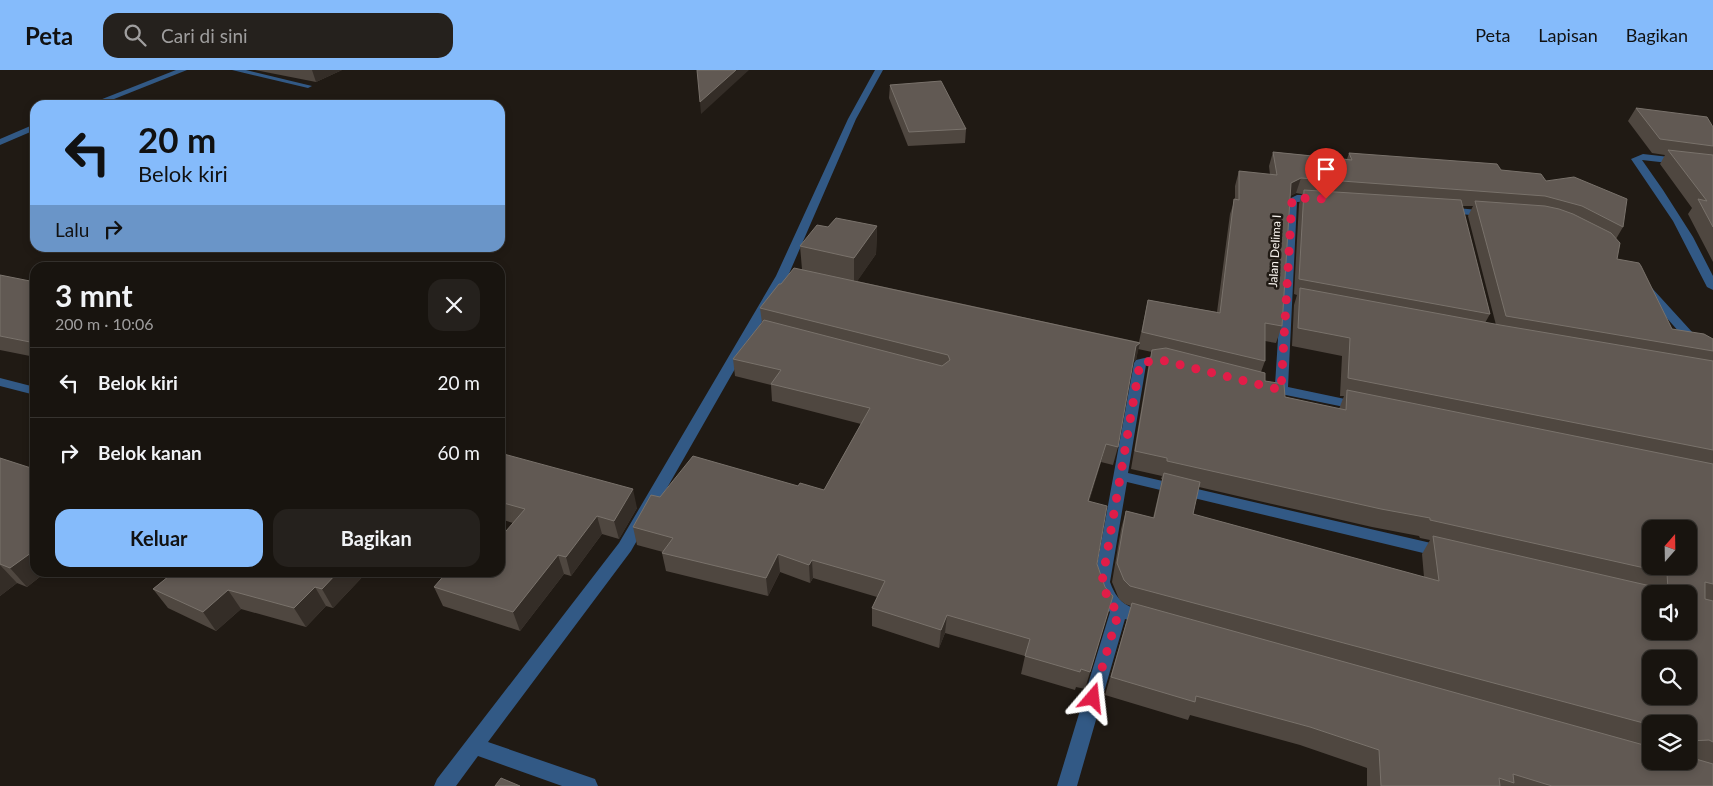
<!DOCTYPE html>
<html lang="id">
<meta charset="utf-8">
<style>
body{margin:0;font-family:Lato,sans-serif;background:#25211d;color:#f1f3f6;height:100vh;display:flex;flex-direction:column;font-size:19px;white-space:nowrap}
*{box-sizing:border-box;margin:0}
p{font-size:16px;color:#9f9e9e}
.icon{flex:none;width:28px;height:28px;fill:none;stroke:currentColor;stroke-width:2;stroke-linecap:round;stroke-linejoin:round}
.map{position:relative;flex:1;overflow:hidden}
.side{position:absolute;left:30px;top:192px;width:475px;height:315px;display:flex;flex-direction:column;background:#18140f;border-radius:15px;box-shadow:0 2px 8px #0003,0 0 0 1px #36332f}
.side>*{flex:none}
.guide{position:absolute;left:30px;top:30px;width:475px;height:152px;border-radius:15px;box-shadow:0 2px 8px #0003,0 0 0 1px #36332f;background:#85bbfb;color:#111;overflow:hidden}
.needle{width:32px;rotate:20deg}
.buttons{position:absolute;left:1642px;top:450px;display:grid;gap:10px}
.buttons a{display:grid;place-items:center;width:55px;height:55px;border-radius:10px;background:#18140f;box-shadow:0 2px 8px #0003,0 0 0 1px #36332f;font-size:25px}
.pin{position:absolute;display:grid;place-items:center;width:42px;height:42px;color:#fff;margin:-51px -21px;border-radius:50% 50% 50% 0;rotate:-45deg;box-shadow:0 0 5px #0007}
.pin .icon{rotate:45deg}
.me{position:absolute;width:55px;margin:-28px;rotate:17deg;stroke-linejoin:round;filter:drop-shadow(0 0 4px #0008)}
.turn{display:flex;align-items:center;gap:18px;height:105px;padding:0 25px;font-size:22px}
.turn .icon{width:65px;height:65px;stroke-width:2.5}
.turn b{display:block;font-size:35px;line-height:42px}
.then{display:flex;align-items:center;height:48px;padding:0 25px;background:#0003;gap:10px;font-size:19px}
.round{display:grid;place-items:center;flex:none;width:52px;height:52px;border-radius:15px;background:#25211d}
.summary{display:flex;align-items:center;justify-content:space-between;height:85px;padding:0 25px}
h1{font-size:30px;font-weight:700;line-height:38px}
.primary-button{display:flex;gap:10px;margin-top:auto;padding:10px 25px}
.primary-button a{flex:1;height:58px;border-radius:15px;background:#85bbfb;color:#111;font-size:20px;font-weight:700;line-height:58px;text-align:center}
.primary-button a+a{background:#25211d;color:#f1f3f6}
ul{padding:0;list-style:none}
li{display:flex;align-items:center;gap:15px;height:70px;padding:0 25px;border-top:1px solid #36332f}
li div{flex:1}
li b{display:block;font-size:19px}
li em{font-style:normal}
header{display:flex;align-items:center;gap:30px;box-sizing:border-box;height:70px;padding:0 25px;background:#85bbfb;color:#111}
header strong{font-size:24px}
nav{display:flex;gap:28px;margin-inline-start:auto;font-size:18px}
.search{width:350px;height:45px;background:#25211d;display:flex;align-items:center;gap:12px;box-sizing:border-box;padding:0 18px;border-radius:15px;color:#9f9e9e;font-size:19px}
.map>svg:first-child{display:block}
</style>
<header>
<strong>Peta</strong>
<div class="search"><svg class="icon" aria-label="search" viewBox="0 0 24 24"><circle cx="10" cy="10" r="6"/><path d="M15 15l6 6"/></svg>Cari di sini</div>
<nav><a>Peta</a><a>Lapisan</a><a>Bagikan</a></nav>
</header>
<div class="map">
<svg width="1713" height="716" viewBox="0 0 1713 716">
<rect width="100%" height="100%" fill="#201a14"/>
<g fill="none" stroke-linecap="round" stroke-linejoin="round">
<g fill="#325985" fill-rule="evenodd">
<path d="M176,0H187L99,35H87Z"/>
<path d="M232,0H246L312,16L308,18Z"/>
<path d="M875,0H883L856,49L788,206L631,481L488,672L595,709L598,716H562L478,686L456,716H434L437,709L619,473L776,206L848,49Z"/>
<path d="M35,54V60L0,75V69Z"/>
<path d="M1643,84L1713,92V98L1642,90L1663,120L1693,167L1713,206V220L1707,217L1673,151L1631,89Z"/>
<path d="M1297,125H1320L1325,128L1320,131L1297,132L1288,317L1364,333L1366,336L1364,339L1359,340L1266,321L1259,317L1266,313L1275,315L1287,130Z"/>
<path d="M1446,137L1489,141L1494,144L1489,147L1442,142L1441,140Z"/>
<path d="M1647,216L1651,217L1703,274L1713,281V290L1695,280L1643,221L1641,219L1643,217Z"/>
<path d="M1153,286L1171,289L1173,292C1167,299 1155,293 1146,295L1128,403L1444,476L1450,478L1452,482L1450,486L1444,488L1127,412L1110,512C1119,537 1131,537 1153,544L1155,549L1153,554L1147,556L1125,549L1077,716H1057L1110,542L1103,534L1094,512L1134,293L1136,290Z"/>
<path d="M0,308L35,317V325L0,316Z"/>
</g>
</g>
<g fill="#4f4740" fill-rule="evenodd">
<path d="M255,0H342L316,12Z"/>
<path d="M890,15L966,59L965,73L908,76L889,28Z"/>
<path d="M1636,38L1713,57V192L1688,144L1692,138L1660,94L1665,85L1652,83L1628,51Z"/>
<path d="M1273,82L1347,89L1349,83L1501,100L1546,111L1623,157L1616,169L1617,189L1672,259L1713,281V716H1367V698L1300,675L1190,645L1188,650L1105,625L1131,536L1125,534L1119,529L1112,512L1121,459L1126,441L1153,448L1162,409H1161L1162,406L1131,399L1148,298L1152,282L1138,279L1136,290L1133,292L1118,377L1113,395L1101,392L1089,431L1097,494L1105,517L1113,526L1085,619L1076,617L1075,620L1021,604L1025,586L945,563L939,578L872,556V538L877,527L813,508L810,513L780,502L768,526L666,501L662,483L663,482L637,475L633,457L660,427L798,416L824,420L861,354L772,331L771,315L735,306L733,289L762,253L760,238L781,214L802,199L800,176L828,157L877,156L876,184L857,211L1139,272L1148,230L1217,242L1230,144L1235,129V116L1239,101L1270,105L1269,96ZM1296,123L1302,124L1299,134L1294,224L1297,225L1294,235L1292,276L1342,286L1340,326H1344L1339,339L1285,327L1265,311L1261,302L1265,291V271L1276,273L1282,256L1290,126ZM1462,136H1473L1468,146L1496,255L1485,253L1490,244ZM1199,417L1372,457L1419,466L1420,468L1430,470L1422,484L1424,507L1193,444ZM1651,654H1689V691H1651Z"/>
<path d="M0,205L35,212V287L0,280Z"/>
<path d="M500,383L637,438L619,469L602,464L571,506L564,504L520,561L443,536L434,517L500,502L513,453L500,449Z"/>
<path d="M0,388L35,502H46L27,517L17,513L0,526Z"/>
<path d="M166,502H367L333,538L326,536L306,557L241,539L216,561L168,538L153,519L171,504Z"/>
</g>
<g fill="#342d27">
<path d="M312,0H342L316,12Z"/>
<path d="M736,0H749L701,44L700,32Z"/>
<path d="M1301,108L1296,123L1286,128L1291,113Z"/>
<path d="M877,156L876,184L854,216V188Z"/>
<path d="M1140,273L1136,290L1132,293L1136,276Z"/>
<path d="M1106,374L1101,392L1084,449L1088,431Z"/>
<path d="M633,419L637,438L619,469L614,451Z"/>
<path d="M597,446L602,464L571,506L566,487Z"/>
<path d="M35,480V502H46L27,517L10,498Z"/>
<path d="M778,484L780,502L768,526L766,508Z"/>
<path d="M558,485L564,504L520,561L513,542Z"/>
<path d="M812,490L813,508L810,513L809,495Z"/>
<path d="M0,495L17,513L0,526Z"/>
<path d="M338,502H367L333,538L322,519Z"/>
<path d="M315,517L326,536L306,557L294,538Z"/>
<path d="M228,520L241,539L216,561L203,542Z"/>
<path d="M947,545L945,563L939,578L941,560Z"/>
</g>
<g fill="#615953" stroke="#79726b" fill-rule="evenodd">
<path d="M697,0H736L700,32Z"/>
<path d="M941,11L966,59L909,62L890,15Z"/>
<path d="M1636,38L1707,47L1713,57V76L1660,69Z"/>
<path d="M1668,80L1713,85V157L1698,129L1707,131Z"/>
<path d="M1273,82L1352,90L1349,83L1497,94L1501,100L1541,104L1546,111L1574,107L1627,129L1623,157L1582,136L1545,126L1301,108L1291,113L1282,256L1265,253V291L1142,262L1148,230L1220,243L1234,129L1239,130V101L1277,105Z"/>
<path d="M1304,120L1461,130L1490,244L1299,209Z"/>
<path d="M1475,131L1545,136L1559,139L1573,144L1611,163L1620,173L1617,189L1639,193L1641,196L1672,259L1704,264L1713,269V281L1506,246Z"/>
<path d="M836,148L877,156L854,188L800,176L817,155L828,157Z"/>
<path d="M794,198L1140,273L1136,276L1118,377L1106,374L1088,431L1107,436L1097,494L1105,517L1113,526L1090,602L1081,599L1080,602L1025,586L1030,569L947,545L941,560L872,538L885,511L812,490L809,495L778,484L766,508L662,483L673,468L633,457L651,425L660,427L693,386L798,416L800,413L824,420L870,338L771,314L781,300L733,289L764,250L942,296L950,290L948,285L760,238L779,214H781Z"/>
<path d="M0,205L35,212V273L0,266Z"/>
<path d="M1300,218L1500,255L1713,291V380L1348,308L1350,268L1298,258Z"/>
<path d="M1166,278L1265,303V311L1284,314L1285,327L1346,340L1347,320L1713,394V514L1705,512V529L1713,531V672L1709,670L1689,671V654H1651V655L1130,516L1124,510L1117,493L1126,441L1154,448L1164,403L1200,412L1193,444L1439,511L1433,466L1668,520L1667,503L1430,450V448L1381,439L1167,391V388L1135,381L1152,280ZM1651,459H1689V496H1651ZM1651,524H1689V561H1651ZM1651,589H1689V626H1651Z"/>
<path d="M500,383L633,419L614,451L597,446L566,487L558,485L513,542L434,517L447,502H500V468L525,439L500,432Z"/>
<path d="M0,388L31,398L35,395V480L10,498L0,494Z"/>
<path d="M174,502H338L322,519L315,517L294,538L228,520L203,542L153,519Z"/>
<path d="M1132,533L1651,677V691H1689V687L1713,694V716H1552L1513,704L1514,713L1499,708L1500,716H1381L1379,680L1310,657L1196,626L1195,632L1111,607Z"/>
<path d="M501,708L520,716H495Z"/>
</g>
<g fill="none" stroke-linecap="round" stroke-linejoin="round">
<path stroke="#e11d48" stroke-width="9" stroke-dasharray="0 16.2" d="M1093,628L1119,541L1110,534L1102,512L1140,293L1161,290L1281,320L1292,130L1297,128L1326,129"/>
</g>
<g text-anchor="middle" stroke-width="5" stroke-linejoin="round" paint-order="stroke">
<g font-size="12" fill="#f8f3ee" stroke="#201a14">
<text transform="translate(1275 181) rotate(-87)" y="4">Jalan Delima I</text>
</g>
</g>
</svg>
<div class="buttons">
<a><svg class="needle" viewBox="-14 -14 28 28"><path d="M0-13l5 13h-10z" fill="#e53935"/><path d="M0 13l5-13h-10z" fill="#9f9e9e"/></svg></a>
<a><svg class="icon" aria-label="sound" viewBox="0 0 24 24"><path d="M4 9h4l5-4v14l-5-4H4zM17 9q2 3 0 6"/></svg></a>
<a><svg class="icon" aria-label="search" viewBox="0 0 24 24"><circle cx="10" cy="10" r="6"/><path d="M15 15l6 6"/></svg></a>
<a><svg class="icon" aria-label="layers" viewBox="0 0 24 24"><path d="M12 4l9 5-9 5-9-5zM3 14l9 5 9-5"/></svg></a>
</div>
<div class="pin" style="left:1326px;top:129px;background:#d93025"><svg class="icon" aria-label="arrive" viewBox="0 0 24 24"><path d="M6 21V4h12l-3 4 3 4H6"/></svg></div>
<svg class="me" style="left:1093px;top:628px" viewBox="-20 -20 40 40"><path d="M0-17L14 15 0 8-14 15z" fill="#e11d48" stroke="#fff" stroke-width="4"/></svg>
<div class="guide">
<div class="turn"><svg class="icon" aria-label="left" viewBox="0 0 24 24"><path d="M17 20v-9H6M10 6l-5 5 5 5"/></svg><div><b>20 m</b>Belok kiri</div></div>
<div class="then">Lalu<svg class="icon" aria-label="right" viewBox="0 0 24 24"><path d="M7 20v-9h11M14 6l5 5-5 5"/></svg></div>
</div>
<section class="side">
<div class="summary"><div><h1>3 mnt</h1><p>200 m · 10:06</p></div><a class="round"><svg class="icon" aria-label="close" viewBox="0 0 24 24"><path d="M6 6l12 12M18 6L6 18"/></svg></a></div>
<ul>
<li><svg class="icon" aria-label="left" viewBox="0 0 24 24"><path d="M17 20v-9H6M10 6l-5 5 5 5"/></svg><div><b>Belok kiri</b></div><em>20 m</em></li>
<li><svg class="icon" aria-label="right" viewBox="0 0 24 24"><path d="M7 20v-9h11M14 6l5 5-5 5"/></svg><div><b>Belok kanan</b></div><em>60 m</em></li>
</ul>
<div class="primary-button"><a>Keluar</a><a>Bagikan</a></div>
</section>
</div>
